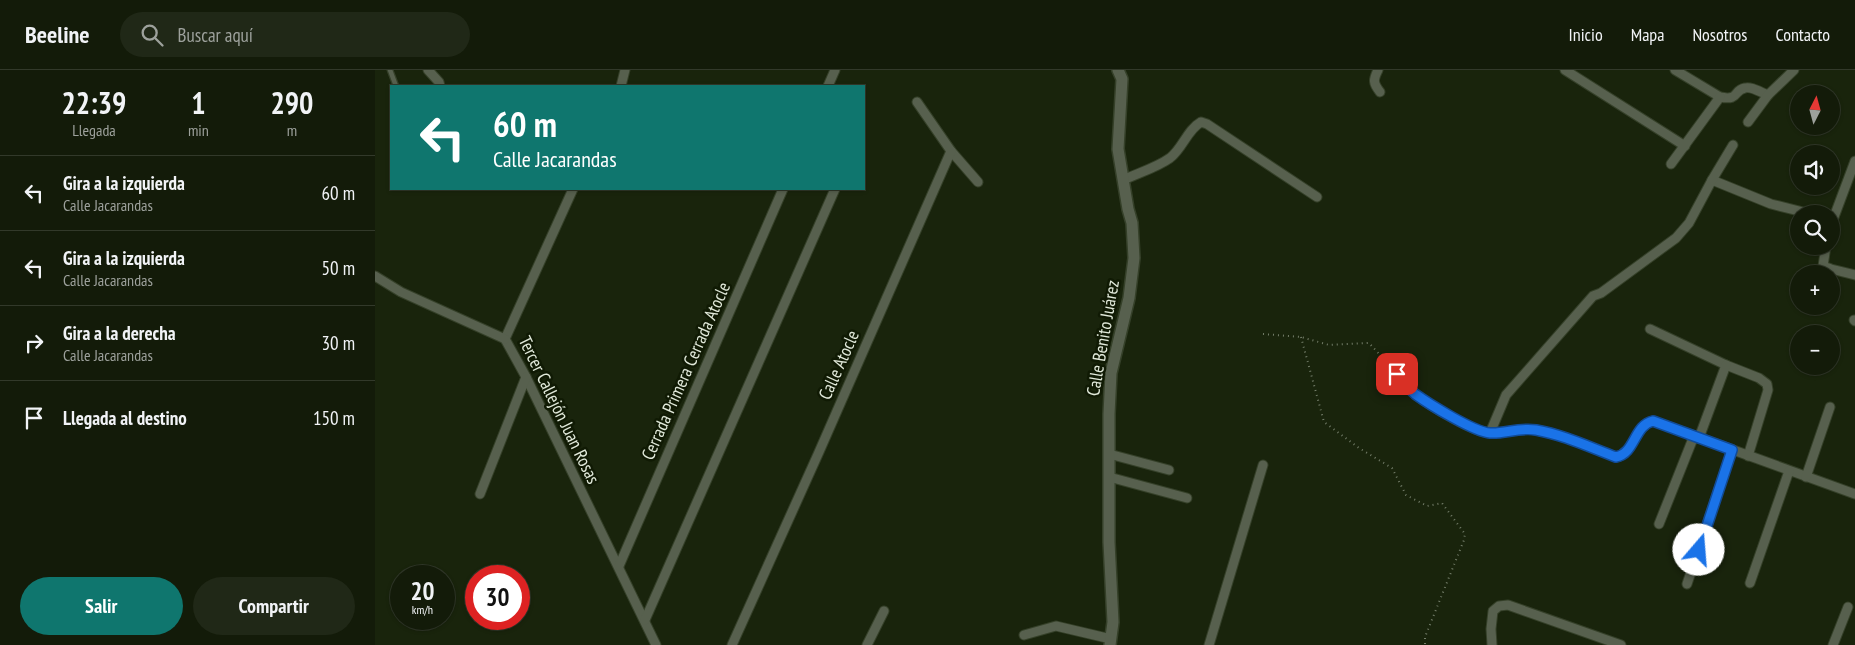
<!DOCTYPE html>
<html lang="es">
<meta charset="utf-8">
<style>
body{margin:0;font-family:"PT Sans Narrow",sans-serif;background:#202817;color:#f1f3f6;height:100vh;display:flex;flex-direction:column;font-size:19px;white-space:nowrap}
*{box-sizing:border-box;margin:0}
p{font-size:16px;color:#9da19c}
.icon{flex:none;width:28px;height:28px;fill:none;stroke:currentColor;stroke-width:2;stroke-linecap:round;stroke-linejoin:round}
.map{position:relative;flex:1;overflow:hidden}
.sheet{display:flex;flex-direction:column;background:#131b09;width:375px}
.sheet>*{flex:none}
.hud{position:absolute;left:15px;top:15px;width:475px;height:105px;border-radius:0px;box-shadow:0 1px 4px #0004,0 0 0 1px #32392a;background:#0f766e;color:#fff;overflow:hidden}
.needle{width:32px;rotate:6deg}
.tools{position:absolute;left:1415px;top:15px;display:grid;gap:10px}
.tools a{display:grid;place-items:center;width:50px;height:50px;border-radius:50%;background:#131b09;box-shadow:0 1px 4px #0004,0 0 0 1px #32392a;font-size:25px}
.speed{position:absolute;left:15px;top:495px;display:flex;gap:10px;font-size:25px;font-weight:700;text-align:center}
.speed>*{display:grid;place-content:center;width:65px;height:65px;border-radius:50%;background:#131b09;box-shadow:0 1px 4px #0004,0 0 0 1px #32392a;line-height:1}
.speed small{font-size:12px;font-weight:400}
.speed .limit{border:8px solid #d22;background:#fff;color:#111}
.pin{position:absolute;display:grid;place-items:center;width:42px;height:42px;color:#fff;margin:-21px;border-radius:10px;box-shadow:0 2px 8px #0006}
.me{position:absolute;width:55px;margin:-28px;rotate:18deg;stroke-linejoin:round;filter:drop-shadow(0 0 4px #0008)}
.turn{display:flex;align-items:center;gap:18px;height:105px;padding:0 20px;font-size:22px}
.turn .icon{width:65px;height:65px;stroke-width:2.5}
.turn b{display:block;font-size:35px;line-height:42px}
.eta{display:flex;justify-content:space-evenly;align-items:center;height:85px;text-align:center}
.eta b{font-size:30px;font-weight:600;line-height:35px}
.primary-button{display:flex;gap:10px;margin-top:auto;padding:10px 20px}
.primary-button a{flex:1;height:58px;border-radius:30px;background:#0f766e;color:#fff;font-size:20px;font-weight:600;line-height:58px;text-align:center}
.primary-button a+a{background:#202817;color:#f1f3f6}
ul{padding:0;list-style:none}
li{display:flex;align-items:center;gap:15px;height:75px;padding:0 20px;border-top:1px solid #32392a}
li div{flex:1}
li b{display:block;font-size:19px}
li em{font-style:normal}
header{display:flex;align-items:center;gap:30px;box-sizing:border-box;height:70px;padding:0 25px;background:#131b09;border-bottom:1px solid #32392a}
header strong{font-size:24px}
nav{display:flex;gap:28px;margin-inline-start:auto;font-size:18px}
.search{width:350px;height:45px;background:#202817;display:flex;align-items:center;gap:12px;box-sizing:border-box;padding:0 18px;border-radius:28px;color:#9da19c;font-size:19px}
main{display:flex;flex:1;min-height:0}
.map>svg:first-child{display:block}
</style>
<header>
<strong>Beeline</strong>
<div class="search"><svg class="icon" aria-label="search" viewBox="0 0 24 24"><circle cx="10" cy="10" r="6"/><path d="M15 15l6 6"/></svg>Buscar aquí</div>
<nav><a>Inicio</a><a>Mapa</a><a>Nosotros</a><a>Contacto</a></nav>
</header>
<main>
<section class="sheet">
<div class="eta">
<div><b>22:39</b><p>Llegada</p></div>
<div><b>1</b><p>min</p></div>
<div><b>290</b><p>m</p></div>
</div>
<ul>
<li><svg class="icon" aria-label="left" viewBox="0 0 24 24"><path d="M17 20v-9H6M10 6l-5 5 5 5"/></svg><div><b>Gira a la izquierda</b><p>Calle Jacarandas</p></div><em>60 m</em></li>
<li><svg class="icon" aria-label="left" viewBox="0 0 24 24"><path d="M17 20v-9H6M10 6l-5 5 5 5"/></svg><div><b>Gira a la izquierda</b><p>Calle Jacarandas</p></div><em>50 m</em></li>
<li><svg class="icon" aria-label="right" viewBox="0 0 24 24"><path d="M7 20v-9h11M14 6l5 5-5 5"/></svg><div><b>Gira a la derecha</b><p>Calle Jacarandas</p></div><em>30 m</em></li>
<li><svg class="icon" aria-label="arrive" viewBox="0 0 24 24"><path d="M6 21V4h12l-3 4 3 4H6"/></svg><div><b>Llegada al destino</b></div><em>150 m</em></li>
</ul>
<div class="primary-button"><a>Salir</a><a>Compartir</a></div>
</section>
<div class="map">
<svg width="1480" height="575" viewBox="0 0 1480 575">
<rect width="100%" height="100%" fill="#19240c"/>
<g fill="none" stroke-linecap="round" stroke-linejoin="round">
<g stroke="#354029" stroke-width="7">
<path id="service" d="M15,0L21,16"/>
</g>
<g stroke="#354029" stroke-width="11">
<g id="minor">
<path d="M53,0L64,12L65,16"/>
<path d="M1003,0C998,10 998,13 1005,22"/>
<path d="M1190,0L1310,76"/>
<path d="M1300,0L1345,27C1365,31 1358,20 1370,18C1376,16 1387,23 1393,25"/>
<path d="M246,16L250,0"/>
<path d="M453,16L460,0"/>
<path d="M1373,52L1393,25L1419,0"/>
<path d="M576,81L603,112"/>
<path d="M1296,94L1345,27"/>
<path d="M748,110C763,103 781,98 795,88C808,78 812,60 826,52L832,54L942,127"/>
<path d="M1337,110L1396,134L1436,144"/>
<path d="M198,119L130,269L151,307L281,575"/>
<path d="M1456,155L1480,91"/>
<path d="M1451,176L1448,196L1456,199L1480,205"/>
<path d="M0,206L26,222L130,269"/>
<path d="M1479,250L1480,251"/>
<path d="M1275,259L1351,295L1384,308L1392,314L1393,320L1373,386"/>
<path d="M1014,293C1022,304 1030,316 1041,325C1056,336 1099,363 1116,363C1131,364 1145,357 1161,360C1189,365 1214,377 1241,387C1260,384 1259,355 1278,351L1480,424"/>
<path d="M1115,363L1131,325L1218,226L1226,223L1301,168L1314,153L1337,110L1358,75"/>
<path d="M1324,368L1351,295"/>
<path d="M734,384L794,400"/>
<path d="M734,407L812,428"/>
<path d="M1431,407L1455,337"/>
<path d="M105,424L151,307"/>
<path d="M1284,454L1319,366"/>
<path d="M244,496L408,119"/>
<path d="M1375,513L1414,401"/>
<path d="M1312,514L1357,380"/>
<path d="M270,550L460,119"/>
<path d="M649,565L681,556L736,569"/>
<path d="M357,575L444,382L576,81L542,32"/>
<path d="M492,575L509,541"/>
<path d="M834,575L888,395"/>
<path d="M1117,575L1116,559L1118,541L1124,536L1133,535L1246,575"/>
<path d="M1458,575L1473,537"/>
</g>
</g>
<g stroke="#354029" stroke-width="14">
<path id="tertiary" d="M735,575L738,552L734,472V344L736,303L754,228L759,188L757,153L753,139L743,79L747,9L743,0"/>
</g>
<g stroke="#737d69" stroke-width="2" stroke-dasharray="1 4" stroke-linecap="butt">
<path d="M888,264L926,267L954,275L994,273L1007,287"/>
<path d="M926,267L949,352L984,378L1017,398L1031,425L1052,436L1067,433L1090,464L1089,470L1050,567V575"/>
</g>
<use href="#service" stroke="#57604e" stroke-width="4.5"/>
<use href="#minor" stroke="#57604e" stroke-width="9"/>
<use href="#tertiary" stroke="#57604e" stroke-width="11"/>
</g>
<g fill="none" stroke-linecap="round" stroke-linejoin="round">
<g stroke="#114b97" stroke-width="12">
<path id="route" d="M1022,304C1028,311 1033,318 1040,324C1054,334 1099,362 1115,363C1130,364 1144,357 1161,360C1189,365 1214,377 1241,387C1260,384 1259,355 1278,351L1357,380L1324,480"/>
</g>
<use href="#route" stroke="#1a73e8" stroke-width="9"/>
</g>
<g text-anchor="middle" stroke-width="5" stroke-linejoin="round" paint-order="stroke">
<g font-size="18" fill="#e1e9da" stroke="#101a04">
<text transform="translate(728 268) rotate(-80)" y="6">Calle Benito Juárez</text>
<text transform="translate(464 295) rotate(-66)" y="6">Calle Atocle</text>
<text transform="translate(311 301) rotate(-66)" y="6">Cerrada Primera Cerrada Atocle</text>
<text transform="translate(184 340) rotate(64)" y="6">Tercer Callejón Juan Rosas</text>
</g>
</g>
</svg>
<div class="tools">
<a><svg class="needle" viewBox="-14 -14 28 28"><path d="M0-13l5 13h-10z" fill="#e53935"/><path d="M0 13l5-13h-10z" fill="#9da19c"/></svg></a>
<a><svg class="icon" aria-label="sound" viewBox="0 0 24 24"><path d="M4 9h4l5-4v14l-5-4H4zM17 9q2 3 0 6"/></svg></a>
<a><svg class="icon" aria-label="search" viewBox="0 0 24 24"><circle cx="10" cy="10" r="6"/><path d="M15 15l6 6"/></svg></a>
<a>+</a>
<a>−</a>
</div>
<div class="speed"><div>20<small>km/h</small></div><div class="limit">30</div></div>
<div class="pin" style="left:1022px;top:304px;background:#d93025"><svg class="icon" aria-label="arrive" viewBox="0 0 24 24"><path d="M6 21V4h12l-3 4 3 4H6"/></svg></div>
<svg class="me" style="left:1324px;top:480px" viewBox="-20 -20 40 40"><circle r="19" fill="#fff"/><path d="M0-13L10 11 0 6-10 11z" fill="#1a73e8"/></svg>
<div class="hud">
<div class="turn"><svg class="icon" aria-label="left" viewBox="0 0 24 24"><path d="M17 20v-9H6M10 6l-5 5 5 5"/></svg><div><b>60 m</b>Calle Jacarandas</div></div>
</div>
</div>
</main>
